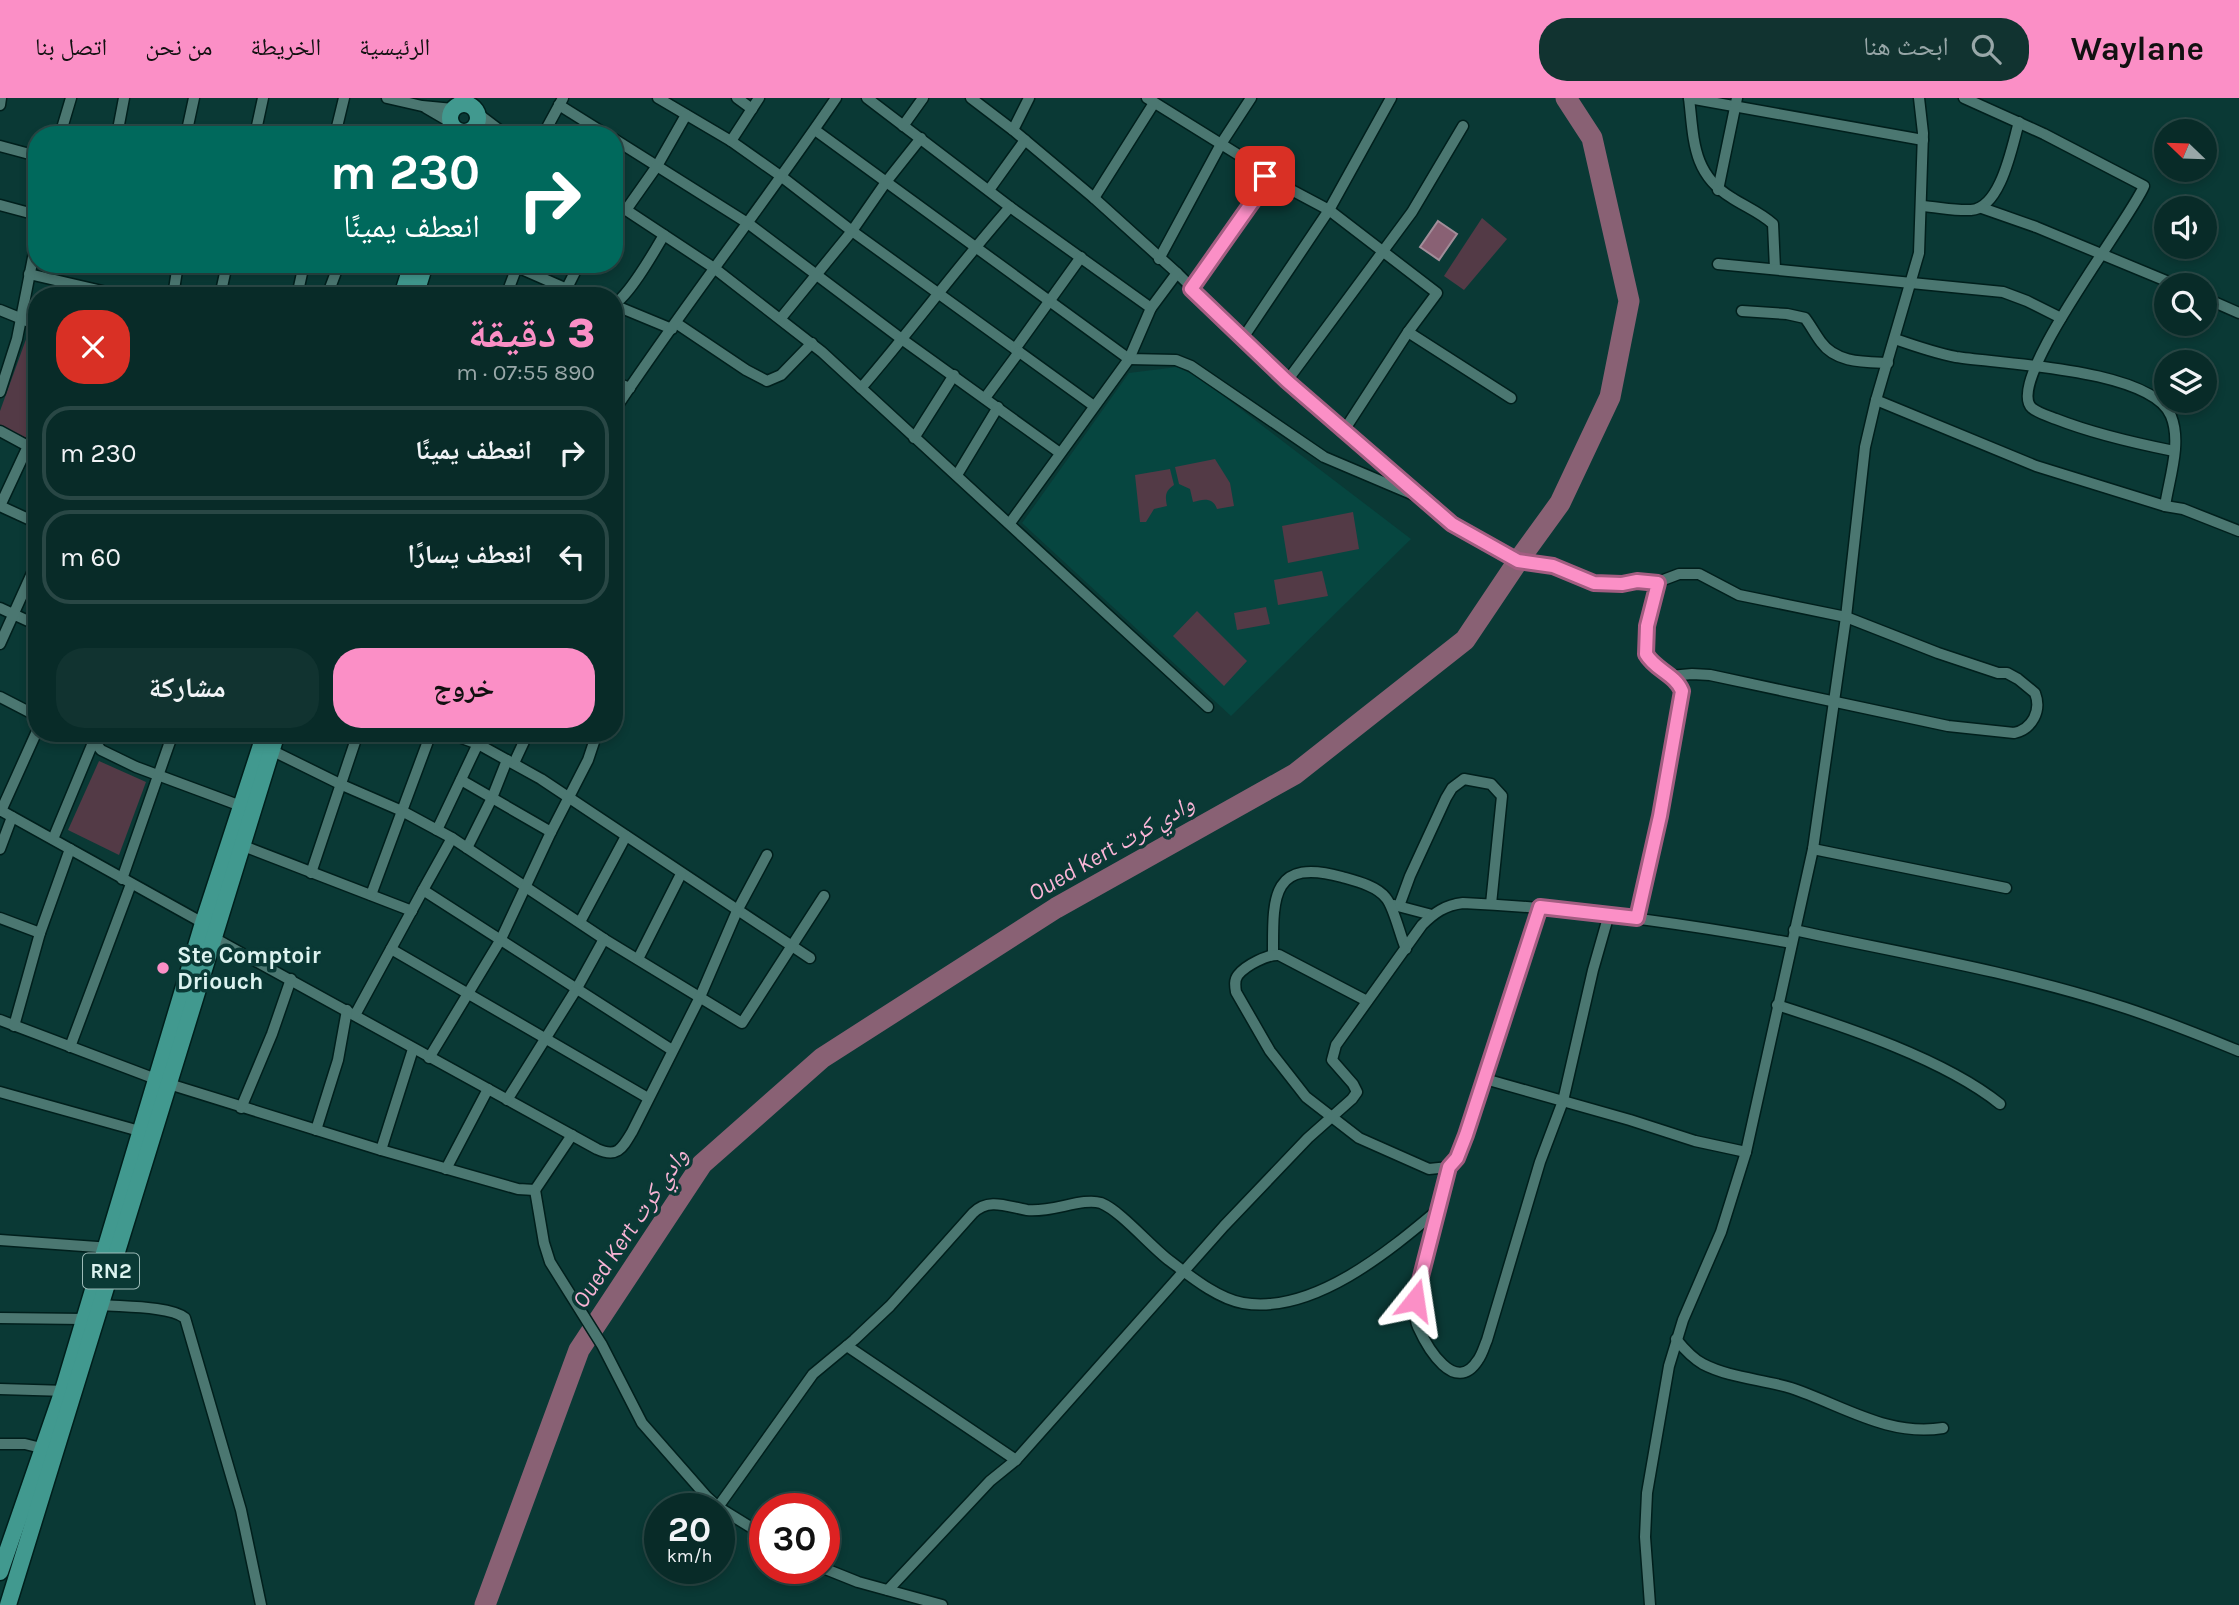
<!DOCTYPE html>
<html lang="ar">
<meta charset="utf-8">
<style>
body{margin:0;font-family:Karla,"Noto Naskh Arabic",sans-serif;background:#113330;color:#f1f3f6;direction:rtl;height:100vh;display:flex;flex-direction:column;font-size:26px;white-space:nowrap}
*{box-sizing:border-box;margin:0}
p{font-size:23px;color:#98a7a8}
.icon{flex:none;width:38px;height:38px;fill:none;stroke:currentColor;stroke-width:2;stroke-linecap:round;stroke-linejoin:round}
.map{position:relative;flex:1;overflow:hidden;direction:ltr}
.drawer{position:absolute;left:28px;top:189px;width:595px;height:455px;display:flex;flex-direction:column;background:#082b28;border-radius:28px;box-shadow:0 4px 10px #0003,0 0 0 2px #294745;direction:rtl}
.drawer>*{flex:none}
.banner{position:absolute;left:28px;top:28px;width:595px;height:147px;border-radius:28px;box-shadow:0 4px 10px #0003,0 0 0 2px #294745;direction:rtl;background:#00695c;color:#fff;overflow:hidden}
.needle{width:46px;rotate:293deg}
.tools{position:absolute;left:2154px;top:21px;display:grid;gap:14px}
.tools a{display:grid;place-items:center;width:63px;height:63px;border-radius:50%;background:#082b28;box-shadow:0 4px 10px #0003,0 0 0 2px #294745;font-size:35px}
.speed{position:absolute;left:644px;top:1395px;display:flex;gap:14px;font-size:35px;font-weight:700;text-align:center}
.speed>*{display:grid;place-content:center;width:91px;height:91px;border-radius:50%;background:#082b28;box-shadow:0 4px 10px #0003,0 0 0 2px #294745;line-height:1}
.speed small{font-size:18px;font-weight:400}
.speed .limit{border:10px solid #d22;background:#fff;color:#111}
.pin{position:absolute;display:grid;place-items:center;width:60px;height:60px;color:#fff;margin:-30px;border-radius:14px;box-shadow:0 4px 10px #0006}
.me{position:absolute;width:77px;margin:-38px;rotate:15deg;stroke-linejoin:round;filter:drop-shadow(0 0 5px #0008)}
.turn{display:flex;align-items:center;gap:24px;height:147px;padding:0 28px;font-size:32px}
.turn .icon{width:91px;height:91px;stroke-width:2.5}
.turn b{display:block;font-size:49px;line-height:60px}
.round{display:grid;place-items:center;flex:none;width:74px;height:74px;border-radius:28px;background:#113330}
.overview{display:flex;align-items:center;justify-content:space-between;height:119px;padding:0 28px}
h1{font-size:42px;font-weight:800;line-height:52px;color:#fb8fc6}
.button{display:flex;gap:14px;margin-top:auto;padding:14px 28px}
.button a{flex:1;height:80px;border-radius:28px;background:#fb8fc6;color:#111;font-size:28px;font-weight:800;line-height:80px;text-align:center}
.button a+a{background:#113330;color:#f1f3f6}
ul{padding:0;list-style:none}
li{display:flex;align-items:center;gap:21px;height:94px;margin:0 14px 10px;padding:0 14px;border:4px solid #294745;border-radius:28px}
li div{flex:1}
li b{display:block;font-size:26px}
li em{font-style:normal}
header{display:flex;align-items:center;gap:42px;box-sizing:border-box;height:98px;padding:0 35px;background:#fb8fc6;color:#111}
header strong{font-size:33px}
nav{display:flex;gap:38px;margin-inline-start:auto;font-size:24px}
.search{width:490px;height:63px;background:#113330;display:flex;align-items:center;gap:18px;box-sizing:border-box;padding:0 24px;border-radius:28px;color:#98a7a8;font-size:26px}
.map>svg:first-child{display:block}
</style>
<header>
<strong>Waylane</strong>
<div class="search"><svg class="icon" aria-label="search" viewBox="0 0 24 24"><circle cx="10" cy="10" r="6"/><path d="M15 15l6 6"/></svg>ابحث هنا</div>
<nav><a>الرئيسية</a><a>الخريطة</a><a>من نحن</a><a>اتصل بنا</a></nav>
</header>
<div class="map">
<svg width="2239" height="1507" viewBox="0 0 2239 1507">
<rect width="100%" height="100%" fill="#0a3935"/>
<path fill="#064640" d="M1177,269L1200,280L1411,441L1231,618L1022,425L1129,275Z"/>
<g fill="#533a46">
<path d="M1482,120L1507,141L1464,192L1444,178Z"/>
<path d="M29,233L37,236V345L0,327V313Z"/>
<path d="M1215,361L1230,385L1234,408L1217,411C1213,399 1203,401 1193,404L1190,391L1179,386L1175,369Z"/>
<path d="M1170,371L1174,387C1165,393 1165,398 1167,408L1154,411L1146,424H1140L1135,377Z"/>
<path d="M1353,414L1359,451L1288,465L1282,428Z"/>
<path d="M1322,473L1328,498L1278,507L1274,482Z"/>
<path d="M1266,509L1270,526L1237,532L1234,515Z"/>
<path d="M1197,513L1247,563L1224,588L1173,538Z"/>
<path d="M99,663L146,684L119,757L68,732Z"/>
</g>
<path fill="#896174" stroke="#a28d99" stroke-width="2" d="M1438,123L1457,136L1439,162L1420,149Z"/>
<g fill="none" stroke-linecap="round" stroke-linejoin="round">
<path stroke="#896174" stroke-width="21" d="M485,1507L579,1252L702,1066L822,960L1056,810L1295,676L1465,542L1518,463L1560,405L1610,299L1629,203L1592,40L1566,0"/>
<g stroke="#001f1c" stroke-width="13">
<g id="street">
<path d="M387,0L422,8L453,11"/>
<path d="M658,0L731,43L782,79L852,133L1094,308"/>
<path d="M737,0L752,11"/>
<path d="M867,0L1010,109L1151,210"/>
<path d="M971,0L1013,32L1094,100L1177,175L1287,283L1452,426L1518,463L1553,468L1593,485L1608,487L1637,483L1658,484L1679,476H1699L1739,497L1846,519L1938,555L1998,575H2007L2018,581L2035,595C2042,613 2032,631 2014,635L1948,628L1710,577L1692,576L1670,578"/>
<path d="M1147,0L1250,64L1265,78L1329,112L1437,195L1408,234L1345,331"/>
<path d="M1689,0L1923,42"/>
<path d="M1689,0C1694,42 1692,76 1732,100C1746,109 1761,115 1773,126L1775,171"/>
<path d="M1964,0L2044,36L2144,88C2131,121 2003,284 2032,310C2038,315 2048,318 2056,321C2094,336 2134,345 2174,353"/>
<path d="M0,7L1,0"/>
<path d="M559,7L607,37"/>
<path d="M426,10L450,24"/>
<path d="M477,15L506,37"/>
<path d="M903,28L923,0"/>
<path d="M475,29L497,33"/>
<path d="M815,32L1129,261L1176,262L1191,268L1324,359L1416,398"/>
<path d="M1013,32L1029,0"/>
<path d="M60,37L71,0"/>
<path d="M117,37L124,0"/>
<path d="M186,37L194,0"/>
<path d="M255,37L263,0"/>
<path d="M335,37L344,0"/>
<path d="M543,37L563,0"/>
<path d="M614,41L749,126L903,242L1060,355"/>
<path d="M731,43L759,0"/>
<path d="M0,48L37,58"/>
<path d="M989,92L1025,42"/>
<path d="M1718,92L1737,0"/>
<path d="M1094,100L1154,5"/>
<path d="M614,104L714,170L822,254L1208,609"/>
<path d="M0,107L37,117"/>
<path d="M1922,108C1938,109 1955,113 1971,112C2001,110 2012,48 2019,24"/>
<path d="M1982,110L2036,129L2176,187"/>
<path d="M626,112L657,68L686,17"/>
<path d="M1159,161L1221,46L1251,0"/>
<path d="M510,166L583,198"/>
<path d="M1718,166L2003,194L2027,203L2061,220"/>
<path d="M29,176L124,198"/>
<path d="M1191,191L1253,103L1265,78"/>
<path d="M173,198L178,166"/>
<path d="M220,198L227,166"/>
<path d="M297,198L304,166"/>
<path d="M327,198L339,166"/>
<path d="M506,198L518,166"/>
<path d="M563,198L579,166"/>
<path d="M2205,200L2239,215"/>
<path d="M614,206C629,198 654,154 664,137"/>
<path d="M614,207L672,231"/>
<path d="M0,212L37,227"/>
<path d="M1742,213L1787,216L1805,220C1811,228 1815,236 1821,244C1836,265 1864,264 1888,265"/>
<path d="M781,220L852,133L886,84L921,40"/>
<path d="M676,225L746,272L767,283L781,277L812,245"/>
<path d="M1408,234L1511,300"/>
<path d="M1243,240L1329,112L1391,0"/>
<path d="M1895,241C1915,248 1935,255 1956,259C2002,266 2152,271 2171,318C2182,345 2169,381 2165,408"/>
<path d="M1015,251L1081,159"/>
<path d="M1287,283L1412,114L1463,28"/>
<path d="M614,284L630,290"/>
<path d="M861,290C912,231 958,168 1010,109"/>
<path d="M0,294L17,241L37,139"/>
<path d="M985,300L1019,254"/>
<path d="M1876,302L2036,368L2165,408L2183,411L2239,433"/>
<path d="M614,313C685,206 764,106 836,0"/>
<path d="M0,333L37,353"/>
<path d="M914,340L954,277"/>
<path d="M957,377L998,309"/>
<path d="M0,408L28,348"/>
<path d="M0,408L37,425"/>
<path d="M1010,425L1129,261L1151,210L1177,175"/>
<path d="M0,510L37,527"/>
<path d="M0,546L37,464"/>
<path d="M0,599L37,618"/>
<path d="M76,635L94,643L101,652L136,669L241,708"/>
<path d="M448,635L478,646L541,681L810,860"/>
<path d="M271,652L342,687L402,713L431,635"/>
<path d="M514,665L528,635"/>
<path d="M461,682L551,734"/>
<path d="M0,712L203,825"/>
<path d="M1,713L37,633"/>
<path d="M437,732L483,635"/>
<path d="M53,741L97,635"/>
<path d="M241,747L412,813"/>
<path d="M467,750L492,700L507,662"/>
<path d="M0,751L12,719"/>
<path d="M1813,751L2006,790"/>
<path d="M311,775L358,635"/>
<path d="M122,781L173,635"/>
<path d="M423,792L452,740"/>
<path d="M371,797L402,713L452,740L604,841L742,925L824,798"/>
<path d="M1394,807L1432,817"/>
<path d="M1399,808L1410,778L1446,700L1452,690L1464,681L1491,686L1502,698L1491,806"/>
<path d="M1637,819L1660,718L1683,598C1680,577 1656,573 1646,556L1647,528L1658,484"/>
<path d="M0,820L40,835"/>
<path d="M580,824L626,738"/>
<path d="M1794,832C1900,855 2009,873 2113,906C2156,919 2197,936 2239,953"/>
<path d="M212,839L597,1051C617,1060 622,1051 632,1034L700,899L737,813L767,757"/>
<path d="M391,851L648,1000"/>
<path d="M1273,857C1273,801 1270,759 1342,779C1356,783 1377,788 1386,800C1394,809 1400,838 1406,851"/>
<path d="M638,861L681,776"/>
<path d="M1367,903L1279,857C1268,856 1246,867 1238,877C1234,882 1235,888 1236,894L1270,953L1306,999L1359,1040L1429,1071L1449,1069L1457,1060L1466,1037L1540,809"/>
<path d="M1777,907C1846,929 1944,961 2000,1006"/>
<path d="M355,917L423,792L672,952"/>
<path d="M0,922L169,986L381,1052L518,1091L535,1092L572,1037"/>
<path d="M14,928L40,835L70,751"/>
<path d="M70,949L131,786"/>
<path d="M429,960L501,841L551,734L588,662L597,635"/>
<path d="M1485,981L1630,1022L1695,1043L1746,1054"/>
<path d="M0,994L143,1034"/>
<path d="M507,1002L577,890L604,841"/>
<path d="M241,1010L272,936L291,881"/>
<path d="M316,1032L338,962L347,912"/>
<path d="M381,1052L413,951"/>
<path d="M1449,1069L1415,1202C1415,1211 1414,1221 1418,1229C1427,1249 1455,1298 1478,1262C1482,1257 1484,1249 1487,1242L1540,1064L1563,1003L1593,872L1609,816"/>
<path d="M446,1071L488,991"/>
<path d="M535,1092L544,1145L550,1164L602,1247L642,1325L707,1399L718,1409L765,1438"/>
<path d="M0,1142L111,1150"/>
<path d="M102,1207C122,1209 170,1208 185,1220L241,1412L261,1507"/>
<path d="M0,1220L84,1221"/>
<path d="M1676,1241C1684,1251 1692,1260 1703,1266C1730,1280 1762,1281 1791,1290C1842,1307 1888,1339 1943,1330"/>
<path d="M847,1248L1016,1362"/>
<path d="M0,1291L67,1293"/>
<path d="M0,1346H25L45,1351"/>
<path d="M718,1409L813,1276L854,1242L890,1208L973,1115C989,1099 1008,1109 1027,1112C1051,1115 1083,1099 1101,1105C1121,1113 1151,1149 1170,1163C1190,1178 1218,1201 1243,1205C1313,1217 1389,1153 1439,1111"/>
<path d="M823,1470L858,1484L942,1507"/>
<path d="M888,1492L990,1383L1016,1362L1224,1128L1308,1040L1352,1001L1357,994L1353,986L1332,962L1336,947L1422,827C1434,815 1445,807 1463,805C1574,810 1682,825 1791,845"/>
<path d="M1650,1507L1645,1439L1647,1395L1669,1268L1683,1222L1721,1134L1746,1054L1813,751L1846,519L1865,349L1876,302L1919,155L1923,35L1919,0"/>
</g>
</g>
<g stroke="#001f1c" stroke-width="19">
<g id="primary">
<circle cx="464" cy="20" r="14"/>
<path d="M402,198L412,166"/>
<path d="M415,198L425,166"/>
<path d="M0,1474L63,1292L203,825L265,635"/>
<path d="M8,1507L277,635"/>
</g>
</g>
<use href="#street" stroke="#4b7771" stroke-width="10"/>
<use href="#primary" stroke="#41998f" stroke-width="16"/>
</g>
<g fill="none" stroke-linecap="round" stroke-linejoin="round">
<g stroke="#a35d81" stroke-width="18">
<path id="route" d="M1265,78L1253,103L1191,191L1287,283L1452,426L1518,463L1553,468L1594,485L1622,486L1637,483L1658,485L1647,528L1646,556C1655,572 1675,576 1682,593L1660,718L1637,820L1540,809L1466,1037L1457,1060L1449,1069L1415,1202"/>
</g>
<use href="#route" stroke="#fb8fc6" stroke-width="12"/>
</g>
<circle fill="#fb8fc6" stroke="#0a3935" stroke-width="2.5" cx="163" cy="870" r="7"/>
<g text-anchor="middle" stroke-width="7" stroke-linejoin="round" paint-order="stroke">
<rect fill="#0a3935" stroke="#9dbbb8" stroke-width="2" x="83" y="1155.5" width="56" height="35" rx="5"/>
<g font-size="21" font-weight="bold" fill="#dcf3f0">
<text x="111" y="1180">RN2</text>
</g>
<g font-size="23" font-weight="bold" fill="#dcf3f0" stroke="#0a3935" text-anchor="start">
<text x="177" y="865">Ste Comptoir<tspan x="177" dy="26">Driouch</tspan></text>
</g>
<g font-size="24" font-style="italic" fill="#f8b4d5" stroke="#0a3935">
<text transform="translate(1111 750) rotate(-30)" y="8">Oued Kert وادي كرت</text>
<text transform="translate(630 1130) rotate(-56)" y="8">Oued Kert وادي كرت</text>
</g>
</g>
</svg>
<div class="tools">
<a><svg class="needle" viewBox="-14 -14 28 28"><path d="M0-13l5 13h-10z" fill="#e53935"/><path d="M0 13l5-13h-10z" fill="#98a7a8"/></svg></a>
<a><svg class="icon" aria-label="sound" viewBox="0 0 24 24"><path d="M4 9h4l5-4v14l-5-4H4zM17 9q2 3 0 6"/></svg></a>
<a><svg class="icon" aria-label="search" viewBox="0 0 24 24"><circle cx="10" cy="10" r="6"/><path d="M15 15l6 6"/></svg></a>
<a><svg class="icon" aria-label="layers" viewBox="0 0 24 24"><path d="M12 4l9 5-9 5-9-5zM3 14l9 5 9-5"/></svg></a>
</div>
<div class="speed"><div>20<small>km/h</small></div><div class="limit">30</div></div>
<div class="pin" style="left:1265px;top:78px;background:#d93025"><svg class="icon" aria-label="arrive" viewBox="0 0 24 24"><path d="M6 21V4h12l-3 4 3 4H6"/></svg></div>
<svg class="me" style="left:1415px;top:1202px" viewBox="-20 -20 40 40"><path d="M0-17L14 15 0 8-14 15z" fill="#fb8fc6" stroke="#fff" stroke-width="4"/></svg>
<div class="banner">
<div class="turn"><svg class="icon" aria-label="right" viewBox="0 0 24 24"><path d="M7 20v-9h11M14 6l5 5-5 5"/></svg><div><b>230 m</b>انعطف يمينًا</div></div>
</div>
<section class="drawer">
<div class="overview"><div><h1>3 دقيقة</h1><p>890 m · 07:55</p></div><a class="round" style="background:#d93025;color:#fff"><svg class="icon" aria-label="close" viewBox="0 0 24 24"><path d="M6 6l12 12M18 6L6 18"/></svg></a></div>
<ul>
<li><svg class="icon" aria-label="right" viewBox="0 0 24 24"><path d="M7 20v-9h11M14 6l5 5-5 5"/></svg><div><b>انعطف يمينًا</b></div><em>230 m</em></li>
<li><svg class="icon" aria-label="left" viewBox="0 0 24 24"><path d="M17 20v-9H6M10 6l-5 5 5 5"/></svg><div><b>انعطف يسارًا</b></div><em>60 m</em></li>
</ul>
<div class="button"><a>خروج</a><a>مشاركة</a></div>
</section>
</div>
